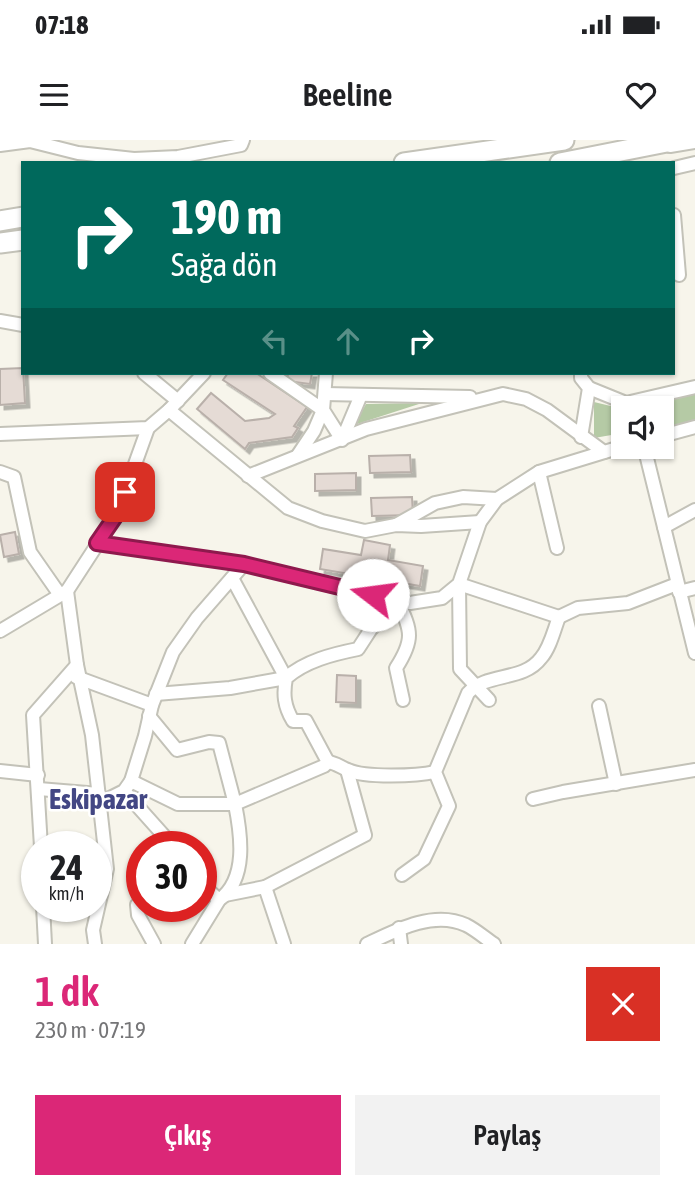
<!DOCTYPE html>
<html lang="tr">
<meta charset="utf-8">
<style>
body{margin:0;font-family:"Asap Condensed",sans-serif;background:#f2f2f2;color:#202124;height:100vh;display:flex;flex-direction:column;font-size:26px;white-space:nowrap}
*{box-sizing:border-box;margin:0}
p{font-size:23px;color:#757577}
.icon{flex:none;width:38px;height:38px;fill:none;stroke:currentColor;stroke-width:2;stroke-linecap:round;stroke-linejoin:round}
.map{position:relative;height:804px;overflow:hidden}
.drawer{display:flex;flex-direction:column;background:#fff;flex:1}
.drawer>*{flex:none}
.banner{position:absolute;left:21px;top:21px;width:654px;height:214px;border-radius:0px;box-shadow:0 2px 5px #0004;background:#00695c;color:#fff;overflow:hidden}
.controls{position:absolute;left:611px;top:256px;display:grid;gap:14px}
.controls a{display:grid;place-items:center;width:63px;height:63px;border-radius:0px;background:#fff;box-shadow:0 2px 5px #0004;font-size:35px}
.speed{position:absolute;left:21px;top:691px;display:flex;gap:14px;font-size:35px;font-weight:700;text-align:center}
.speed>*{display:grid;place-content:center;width:91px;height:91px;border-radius:50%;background:#fff;box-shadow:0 2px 5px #0004;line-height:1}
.speed small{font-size:18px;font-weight:400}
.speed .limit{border:10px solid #d22;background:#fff;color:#111}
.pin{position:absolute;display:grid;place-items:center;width:60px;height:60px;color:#fff;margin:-30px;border-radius:14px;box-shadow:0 4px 10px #0006}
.me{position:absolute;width:77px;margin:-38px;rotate:285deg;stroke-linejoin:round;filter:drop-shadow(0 0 5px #0008)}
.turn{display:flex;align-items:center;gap:24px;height:147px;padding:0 35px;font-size:32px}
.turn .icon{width:91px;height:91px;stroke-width:2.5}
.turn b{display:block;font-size:49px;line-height:60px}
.lanes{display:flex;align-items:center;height:66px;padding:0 35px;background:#0003;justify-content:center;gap:35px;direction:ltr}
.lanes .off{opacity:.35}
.round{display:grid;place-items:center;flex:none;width:74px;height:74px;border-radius:0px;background:#f2f2f2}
.headline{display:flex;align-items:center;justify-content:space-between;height:119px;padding:0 35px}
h1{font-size:42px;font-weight:600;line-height:52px;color:#db2777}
.action{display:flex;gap:14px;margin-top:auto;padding:14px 35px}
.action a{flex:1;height:80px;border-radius:0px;background:#db2777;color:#fff;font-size:28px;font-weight:600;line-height:80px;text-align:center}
.action a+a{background:#f2f2f2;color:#202124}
.status{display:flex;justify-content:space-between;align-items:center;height:49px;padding:0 35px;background:#fff;direction:ltr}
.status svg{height:19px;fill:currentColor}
header{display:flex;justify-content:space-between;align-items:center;height:91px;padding:0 35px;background:#fff;font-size:32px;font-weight:600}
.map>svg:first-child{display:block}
</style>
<div class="status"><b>07:18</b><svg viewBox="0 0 49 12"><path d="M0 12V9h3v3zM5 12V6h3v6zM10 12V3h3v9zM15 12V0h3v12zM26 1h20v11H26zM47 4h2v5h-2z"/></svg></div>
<header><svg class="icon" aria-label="menu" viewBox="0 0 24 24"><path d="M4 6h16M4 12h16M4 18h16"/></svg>Beeline<svg class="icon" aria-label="heart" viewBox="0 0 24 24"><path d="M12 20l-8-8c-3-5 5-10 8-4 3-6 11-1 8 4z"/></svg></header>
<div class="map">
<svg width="695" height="804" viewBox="0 0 695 804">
<defs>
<filter id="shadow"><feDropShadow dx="4.5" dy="4.5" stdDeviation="0" flood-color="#0004"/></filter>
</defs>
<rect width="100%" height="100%" fill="#f7f5eb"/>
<g fill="#b5caa5">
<path d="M695,250V281L662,288V268H632Z"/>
<path d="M594,262L623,269V293L594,298Z"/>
<path d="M422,263L354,285L366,264Z"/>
</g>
<g fill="#e5dbd5" stroke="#b9b0aa" stroke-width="2" filter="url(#shadow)">
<path d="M23,228L25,263L0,265V229Z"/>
<path d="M228,233H256L307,267L294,286L298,288L292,297L249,303L245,309L197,269L211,253L245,281L269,278L275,274L223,240Z"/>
<path d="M288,233H312L310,244L287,241Z"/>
<path d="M410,315L411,332L370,333L369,316Z"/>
<path d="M356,333V350L315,351V334Z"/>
<path d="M412,357L413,375L372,376L371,358Z"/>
<path d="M15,392L19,414L4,417L0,395Z"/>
<path d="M364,400L390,405L388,420L423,426L420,446L320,429L323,409L361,415Z"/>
<path d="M337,535L356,536V563L336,562Z"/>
</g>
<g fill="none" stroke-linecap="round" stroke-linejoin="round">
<g stroke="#c3c2b8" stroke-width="16">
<g id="minor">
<path d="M0,5L30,1L78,13L134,19L178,17L241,5L243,0"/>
<path d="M670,6L695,2"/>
<path d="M674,28L695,23"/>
<path d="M674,75L679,135"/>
<path d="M0,181L23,185"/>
<path d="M144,233L178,261"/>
<path d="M270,233L323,270L314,291L298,315"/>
<path d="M326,233L323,270L342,300L361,255"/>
<path d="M581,233V238L589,248L581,297"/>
<path d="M589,248L626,263L695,247"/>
<path d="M325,254L470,257"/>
<path d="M169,270L204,233"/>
<path d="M0,294L148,288L169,270L288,368L322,381L365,391L396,385L421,386L480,382"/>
<path d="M662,296L695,287"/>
<path d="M644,306L664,387L695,370"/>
<path d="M0,332L14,337L30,412L60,455"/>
<path d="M539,332L557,408"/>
<path d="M248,336L366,289L503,254L526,259L547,270L604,312"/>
<path d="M396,385L435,363L463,357L497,359"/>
<path d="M664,387L695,513"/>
<path d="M98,403L244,424L197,478L173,512L152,565L145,596L131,641L124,651L100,663"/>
<path d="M67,451L77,525"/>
<path d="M679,452L695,448"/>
<path d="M398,462L410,463L442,458L459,444L480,382L497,359L539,332L624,306"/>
<path d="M398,462C412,491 414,500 396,528L403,560"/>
<path d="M559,477L578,468L628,463L677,444"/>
<path d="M0,491L67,451L117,374L148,288"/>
<path d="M76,537L152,565"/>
<path d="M156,554L230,548L286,538L232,438"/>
<path d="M599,566L616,644"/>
<path d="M328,622C336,623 340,627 348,630C365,638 417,636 435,632"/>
<path d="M0,631L38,635"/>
<path d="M131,641L178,664H235L219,603L209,602L177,610L149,576"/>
<path d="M39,649L99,654"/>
<path d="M124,651L174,707"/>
<path d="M533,659L563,652L695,630"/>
<path d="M41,707L33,575L77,525L92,595L107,729L93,790L95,804"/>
<path d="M402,735L424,719L449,666L435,632L468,553C487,532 523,542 541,518C550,508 554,490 559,477L459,444L460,529L489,560"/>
<path d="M201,743L219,760"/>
<path d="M265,747L284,804"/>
<path d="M225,755L265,747L365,695L347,630"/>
<path d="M142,762L137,765L138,775L154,804"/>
<path d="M43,766L45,804"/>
<path d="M399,788L401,804"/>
<path d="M192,804L219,760C248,739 241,694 235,664L324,626L328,622L306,581H293C284,566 283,554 286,538C305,521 333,514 358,509L371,489L398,462L244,424"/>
<path d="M367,804C396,790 434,770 466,785C476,790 485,798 494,804"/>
</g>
</g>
<g stroke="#c3c2b8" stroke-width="23">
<g id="highway">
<path d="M404,23L564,0"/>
<path d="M560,23L677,0"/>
<path d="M0,81L23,77"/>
<path d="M0,103L23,100"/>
</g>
</g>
<use href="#minor" stroke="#fff" stroke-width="12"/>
<use href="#highway" stroke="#fff" stroke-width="19"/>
</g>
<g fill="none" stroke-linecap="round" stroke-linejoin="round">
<g stroke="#8e194d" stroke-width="18">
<path id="route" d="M125,352L117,374L97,403L244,424L373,455"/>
</g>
<use href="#route" stroke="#db2777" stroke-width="12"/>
</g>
<g text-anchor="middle" stroke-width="5" stroke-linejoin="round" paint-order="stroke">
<g font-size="28" font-weight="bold" fill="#434784" stroke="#fff">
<text x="98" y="669">Eskipazar</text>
</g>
</g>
</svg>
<div class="controls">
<a><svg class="icon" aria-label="sound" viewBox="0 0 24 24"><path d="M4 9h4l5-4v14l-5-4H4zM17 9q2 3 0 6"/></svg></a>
</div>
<div class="speed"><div>24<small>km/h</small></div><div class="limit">30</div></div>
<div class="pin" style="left:125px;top:352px;background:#d93025"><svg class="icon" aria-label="arrive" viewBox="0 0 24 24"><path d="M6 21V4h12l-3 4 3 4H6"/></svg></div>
<svg class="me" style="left:373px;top:455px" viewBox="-20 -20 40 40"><circle r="19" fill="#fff"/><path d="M0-13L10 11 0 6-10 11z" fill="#db2777"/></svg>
<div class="banner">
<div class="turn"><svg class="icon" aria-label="right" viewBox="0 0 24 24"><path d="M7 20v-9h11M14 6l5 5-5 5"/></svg><div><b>190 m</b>Sağa dön</div></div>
<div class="lanes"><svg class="icon off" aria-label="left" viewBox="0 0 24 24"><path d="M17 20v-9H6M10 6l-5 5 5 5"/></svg><svg class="icon off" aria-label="ahead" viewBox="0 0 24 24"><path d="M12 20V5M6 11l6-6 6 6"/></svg><svg class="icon" aria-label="right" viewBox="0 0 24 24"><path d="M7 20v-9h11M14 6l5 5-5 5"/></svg></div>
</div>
</div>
<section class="drawer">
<div class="headline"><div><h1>1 dk</h1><p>230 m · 07:19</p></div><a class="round" style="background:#d93025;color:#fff"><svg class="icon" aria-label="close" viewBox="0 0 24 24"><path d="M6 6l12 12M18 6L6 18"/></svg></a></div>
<div class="action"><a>Çıkış</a><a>Paylaş</a></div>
</section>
